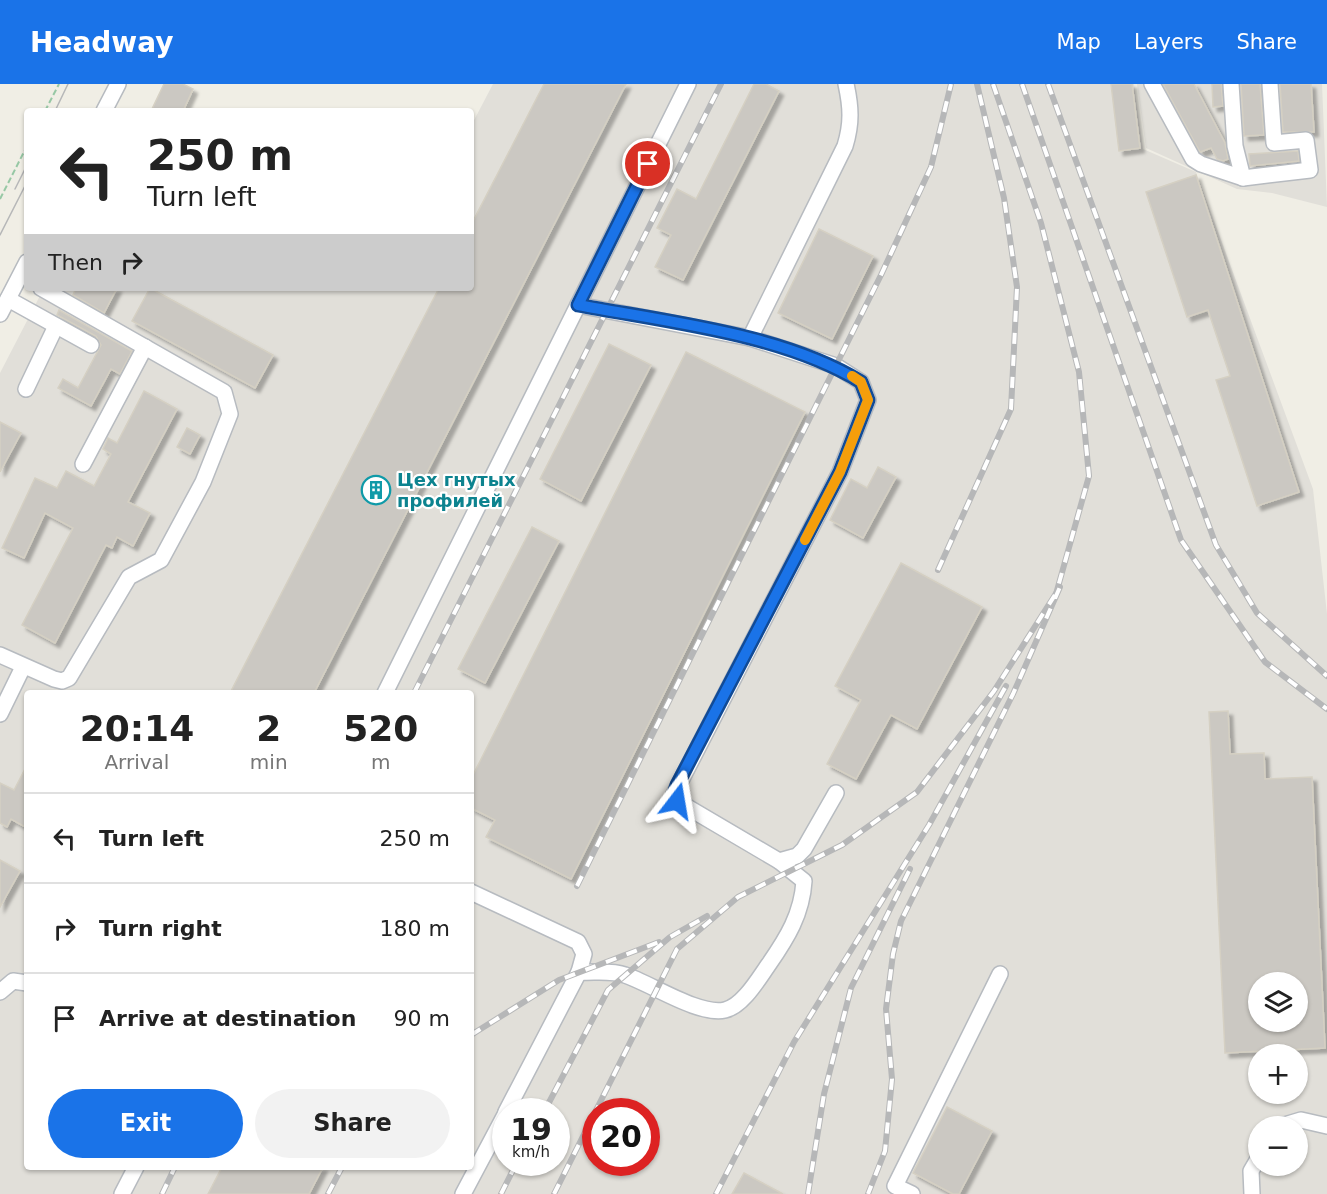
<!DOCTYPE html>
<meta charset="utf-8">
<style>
body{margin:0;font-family:"DejaVu Sans",sans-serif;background:#f2f2f2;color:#222;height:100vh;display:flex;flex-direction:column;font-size:22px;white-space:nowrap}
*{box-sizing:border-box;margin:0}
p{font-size:20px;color:#767676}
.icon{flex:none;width:33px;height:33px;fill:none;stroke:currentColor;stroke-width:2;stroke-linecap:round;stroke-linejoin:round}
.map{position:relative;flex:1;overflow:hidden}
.panel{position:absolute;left:24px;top:606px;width:450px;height:480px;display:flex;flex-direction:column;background:#fff;border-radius:6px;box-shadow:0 2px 4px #0004}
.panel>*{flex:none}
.guide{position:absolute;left:24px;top:24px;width:450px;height:183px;border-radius:6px;box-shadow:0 2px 4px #0004;background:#fff;color:#222;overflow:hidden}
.buttons{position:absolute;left:1248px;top:888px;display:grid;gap:12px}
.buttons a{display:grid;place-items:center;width:60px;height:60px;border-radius:50%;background:#fff;box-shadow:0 2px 4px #0004;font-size:30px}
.speed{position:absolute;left:492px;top:1014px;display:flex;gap:12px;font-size:30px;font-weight:700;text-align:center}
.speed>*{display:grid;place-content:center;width:78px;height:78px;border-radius:50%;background:#fff;box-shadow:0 2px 4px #0004;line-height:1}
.speed small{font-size:15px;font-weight:400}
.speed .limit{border:9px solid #d22;background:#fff;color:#111}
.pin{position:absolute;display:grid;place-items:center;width:51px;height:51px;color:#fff;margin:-26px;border:3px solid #fff;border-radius:50%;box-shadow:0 2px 6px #0007}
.me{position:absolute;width:66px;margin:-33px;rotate:14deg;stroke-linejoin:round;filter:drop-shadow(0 0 4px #0008)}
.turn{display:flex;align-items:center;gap:21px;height:126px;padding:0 24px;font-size:27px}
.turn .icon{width:78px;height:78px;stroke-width:2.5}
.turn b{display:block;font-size:42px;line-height:51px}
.then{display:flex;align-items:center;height:57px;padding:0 24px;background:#0003;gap:12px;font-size:22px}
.eta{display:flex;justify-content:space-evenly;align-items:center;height:102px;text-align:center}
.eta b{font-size:36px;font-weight:800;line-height:42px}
.primary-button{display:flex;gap:12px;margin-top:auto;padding:12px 24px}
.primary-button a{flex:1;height:69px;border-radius:36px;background:#1a73e8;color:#fff;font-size:24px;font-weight:800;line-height:69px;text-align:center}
.primary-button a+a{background:#f2f2f2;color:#222}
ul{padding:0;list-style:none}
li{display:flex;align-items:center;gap:18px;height:90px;padding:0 24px;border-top:2px solid #e0e0e0}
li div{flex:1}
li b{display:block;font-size:22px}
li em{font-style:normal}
header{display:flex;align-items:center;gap:36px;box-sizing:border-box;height:84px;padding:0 30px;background:#1a73e8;color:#fff}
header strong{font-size:28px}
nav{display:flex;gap:33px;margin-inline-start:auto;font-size:21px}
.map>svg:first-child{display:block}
</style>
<header>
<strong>Headway</strong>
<nav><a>Map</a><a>Layers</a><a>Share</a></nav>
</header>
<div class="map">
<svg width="1327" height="1110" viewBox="0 0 1327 1110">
<defs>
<filter id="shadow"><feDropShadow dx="4.5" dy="4.5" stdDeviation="1.5" flood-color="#0004"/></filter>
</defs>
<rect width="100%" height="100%" fill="#f0eee5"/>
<g fill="#e1dfd9" fill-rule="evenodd">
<path d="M493,0H1134L1143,65L1196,88L1313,405L1327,530V1110H0V289L44,204H471V42ZM27,609H471V1083H27ZM1258,898H1298V938H1258ZM1258,970H1298V1010H1258ZM506,1028H556V1078H506ZM596,1028H646V1078H596ZM1258,1042H1298V1082H1258Z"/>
<path d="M1137,0H1322L1327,123L1272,109L1237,105L1146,64Z"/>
</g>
<g fill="#cbc8c2" stroke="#d5d0c3" stroke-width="1.5" fill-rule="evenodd" filter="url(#shadow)">
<path d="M164,0H183L193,5L183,27H151Z"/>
<path d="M544,0H626L314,609H230L439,204H471V141Z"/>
<path d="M754,0H766L779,7L683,196L655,183L671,151L657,144L677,105L696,115Z"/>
<path d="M1111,0H1132L1140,64L1119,67Z"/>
<path d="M1163,0H1194L1225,59L1228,75L1223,77L1217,75L1211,64L1200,68Z"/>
<path d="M1212,0H1221L1223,22L1213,23Z"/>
<path d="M1241,0H1260L1264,51L1244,52Z"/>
<path d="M1280,0H1311L1314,48H1283Z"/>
<path d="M1298,67L1299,77L1250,82L1249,70Z"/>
<path d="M1196,91L1299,408L1257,422L1216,296L1230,292L1208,226L1187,233L1146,108Z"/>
<path d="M819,145L873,172L832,255L778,229Z"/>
<path d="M76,204H117L104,229L73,211Z"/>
<path d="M150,204L273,271L255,304L132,237Z"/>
<path d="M59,226L132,267L120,290L111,285L91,322L58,304L63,295L78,304L101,261L96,252L57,231Z"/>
<path d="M609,260L651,281L581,417L540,395Z"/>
<path d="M686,268L805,328L571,795L486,753L495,736L471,724V695Z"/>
<path d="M144,307L177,325L128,418L150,429L133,462L117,453L112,464L106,461L55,559L22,541L73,444L45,429L24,474L2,464L35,394L57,404L66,387L94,402L111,370L103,365L108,354L117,359Z"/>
<path d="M0,338L21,349L0,388Z"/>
<path d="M187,344L200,351L190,370L177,363Z"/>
<path d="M878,383L896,393L863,454L830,436L851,395L867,404Z"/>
<path d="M532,443L559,457L485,599L458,585Z"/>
<path d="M901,479L982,523L917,645L891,631L856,695L827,680L861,616L835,602Z"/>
<path d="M1228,627L1230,670L1264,669L1265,695L1312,693L1325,964L1225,969L1209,628ZM1258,898H1298V938H1258Z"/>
<path d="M27,681V744L11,735L7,743L0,739V699L14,706Z"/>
<path d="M0,776L20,787L0,823Z"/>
<path d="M947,1023L992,1047L959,1110H953L913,1089Z"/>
<path d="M222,1083H323L309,1110H208Z"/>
<path d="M744,1089L783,1110H732Z"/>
</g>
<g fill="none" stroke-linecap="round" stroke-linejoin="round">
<g stroke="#b7bbc0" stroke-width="18">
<g id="minor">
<path d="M1152,0L1193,75L1201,80L1243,94"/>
<path d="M1231,0L1235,62L1243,94L1310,86L1306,56L1274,59L1270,0"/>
<path d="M104,27L118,0"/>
<path d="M8,215L91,261"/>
<path d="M578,221L750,254L845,62C852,39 851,23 846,0"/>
<path d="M0,230L27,178"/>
<path d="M750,254L836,282L861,298L868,316L840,388L674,710L677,717L779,777L797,772L804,765L836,709"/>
<path d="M26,305L56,242"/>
<path d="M83,380L145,263"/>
<path d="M0,571L54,595L62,597L69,594L129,493L161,476L203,398L230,330L224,308L41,204"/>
<path d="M385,609L688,0"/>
<path d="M0,630L23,583"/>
<path d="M471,808L578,858L584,870L579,888L506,1028"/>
<path d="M579,888C593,889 611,886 625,891C650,899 699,932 725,926C743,922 759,894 769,880C787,854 802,830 804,797L779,777"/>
<path d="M0,908L13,897L27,899"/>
<path d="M1281,1042L1301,1036L1327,1042"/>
<path d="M122,1110L136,1083"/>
<path d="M463,1110L506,1029"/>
<path d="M912,1110L895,1102L1000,890"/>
<path d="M1252,1110L1251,1087L1258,1075"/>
</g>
</g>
<g stroke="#97c8a5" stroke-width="2" stroke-dasharray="6 3" stroke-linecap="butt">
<path d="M45,27L59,0"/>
<path d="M0,115L27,62"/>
</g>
<use href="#minor" stroke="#fff" stroke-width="15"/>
<g stroke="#b6b7b8" stroke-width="1.5">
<path d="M55,27L68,0"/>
<path d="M15,105L27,81"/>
<path d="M0,151L27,98"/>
</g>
<g stroke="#b6b7b8" stroke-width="6">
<g id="rail">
<path d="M993,0L1041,139L1079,288L1089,392L1056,510"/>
<path d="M1022,0L1181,456L1265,578L1327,625"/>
<path d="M1048,0L1216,461L1257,529L1327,592"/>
<path d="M938,486L1011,325L1017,203L1004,114L977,0"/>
<path d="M414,609L721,0"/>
<path d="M577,802L881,191L931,83L951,0"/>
<path d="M471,951L559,896L659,858"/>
<path d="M544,1028L608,906L670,853L707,832"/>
<path d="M162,1110L175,1083"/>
<path d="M328,1110L342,1083"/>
<path d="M501,1110L517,1078"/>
<path d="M554,1110L677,865L738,813L842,761L917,708L994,607L1060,503L1013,610L901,837L893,870L886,925L892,995L885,1067L868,1110"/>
<path d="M716,1110L794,958L929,741L1006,602"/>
<path d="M808,1110L824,1010L851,904L910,785"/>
</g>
</g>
<use href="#rail" stroke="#fff" stroke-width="4" stroke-dasharray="11" stroke-linecap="butt"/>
</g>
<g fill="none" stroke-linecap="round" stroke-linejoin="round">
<g stroke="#114b97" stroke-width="15">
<path id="route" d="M648,80L578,221C668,238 783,250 861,298L868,316L840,388L677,701L674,710L677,717"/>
</g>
<use href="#route" stroke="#1a73e8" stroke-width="10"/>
<path stroke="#f59e0b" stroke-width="10" d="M805,456L840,388L868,316L861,298L852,292"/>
</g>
<defs>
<g id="building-ring" transform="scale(1.5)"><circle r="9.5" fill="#fff" stroke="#0f9aa8" stroke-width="1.5"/><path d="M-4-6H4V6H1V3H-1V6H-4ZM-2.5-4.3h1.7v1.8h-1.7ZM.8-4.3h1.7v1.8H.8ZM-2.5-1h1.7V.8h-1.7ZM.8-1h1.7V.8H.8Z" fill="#0f9aa8"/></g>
</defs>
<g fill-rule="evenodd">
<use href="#building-ring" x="376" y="406"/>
</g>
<g text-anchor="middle" stroke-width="4.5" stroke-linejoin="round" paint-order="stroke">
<g font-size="18" font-weight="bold" fill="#0d838f" stroke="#fff" text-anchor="start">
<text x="397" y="402">Цех гнутых<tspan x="397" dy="21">профилей</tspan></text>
</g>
</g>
</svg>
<div class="buttons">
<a><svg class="icon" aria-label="layers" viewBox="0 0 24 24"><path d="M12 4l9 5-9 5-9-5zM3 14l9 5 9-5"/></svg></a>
<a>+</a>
<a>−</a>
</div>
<div class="speed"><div>19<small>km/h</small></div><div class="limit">20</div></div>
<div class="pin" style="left:648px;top:80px;background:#d93025"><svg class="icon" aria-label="arrive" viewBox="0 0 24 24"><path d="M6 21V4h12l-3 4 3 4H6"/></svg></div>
<svg class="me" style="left:677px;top:717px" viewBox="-20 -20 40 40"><path d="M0-17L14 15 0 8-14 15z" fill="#1a73e8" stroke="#fff" stroke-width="4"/></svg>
<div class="guide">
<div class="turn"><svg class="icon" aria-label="left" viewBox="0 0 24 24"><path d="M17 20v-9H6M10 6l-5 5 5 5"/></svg><div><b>250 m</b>Turn left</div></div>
<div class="then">Then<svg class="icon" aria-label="right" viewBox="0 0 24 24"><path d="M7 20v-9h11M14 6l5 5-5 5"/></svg></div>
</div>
<section class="panel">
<div class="eta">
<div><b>20:14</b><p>Arrival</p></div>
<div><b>2</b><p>min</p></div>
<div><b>520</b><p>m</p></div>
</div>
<ul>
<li><svg class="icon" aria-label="left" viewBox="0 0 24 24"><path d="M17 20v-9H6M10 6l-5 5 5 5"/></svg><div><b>Turn left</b></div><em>250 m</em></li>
<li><svg class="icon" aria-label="right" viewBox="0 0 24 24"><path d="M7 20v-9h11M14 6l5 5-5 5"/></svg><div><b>Turn right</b></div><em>180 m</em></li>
<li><svg class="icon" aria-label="arrive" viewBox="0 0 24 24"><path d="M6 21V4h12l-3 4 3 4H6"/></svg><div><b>Arrive at destination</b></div><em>90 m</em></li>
</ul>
<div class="primary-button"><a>Exit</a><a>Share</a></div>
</section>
</div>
